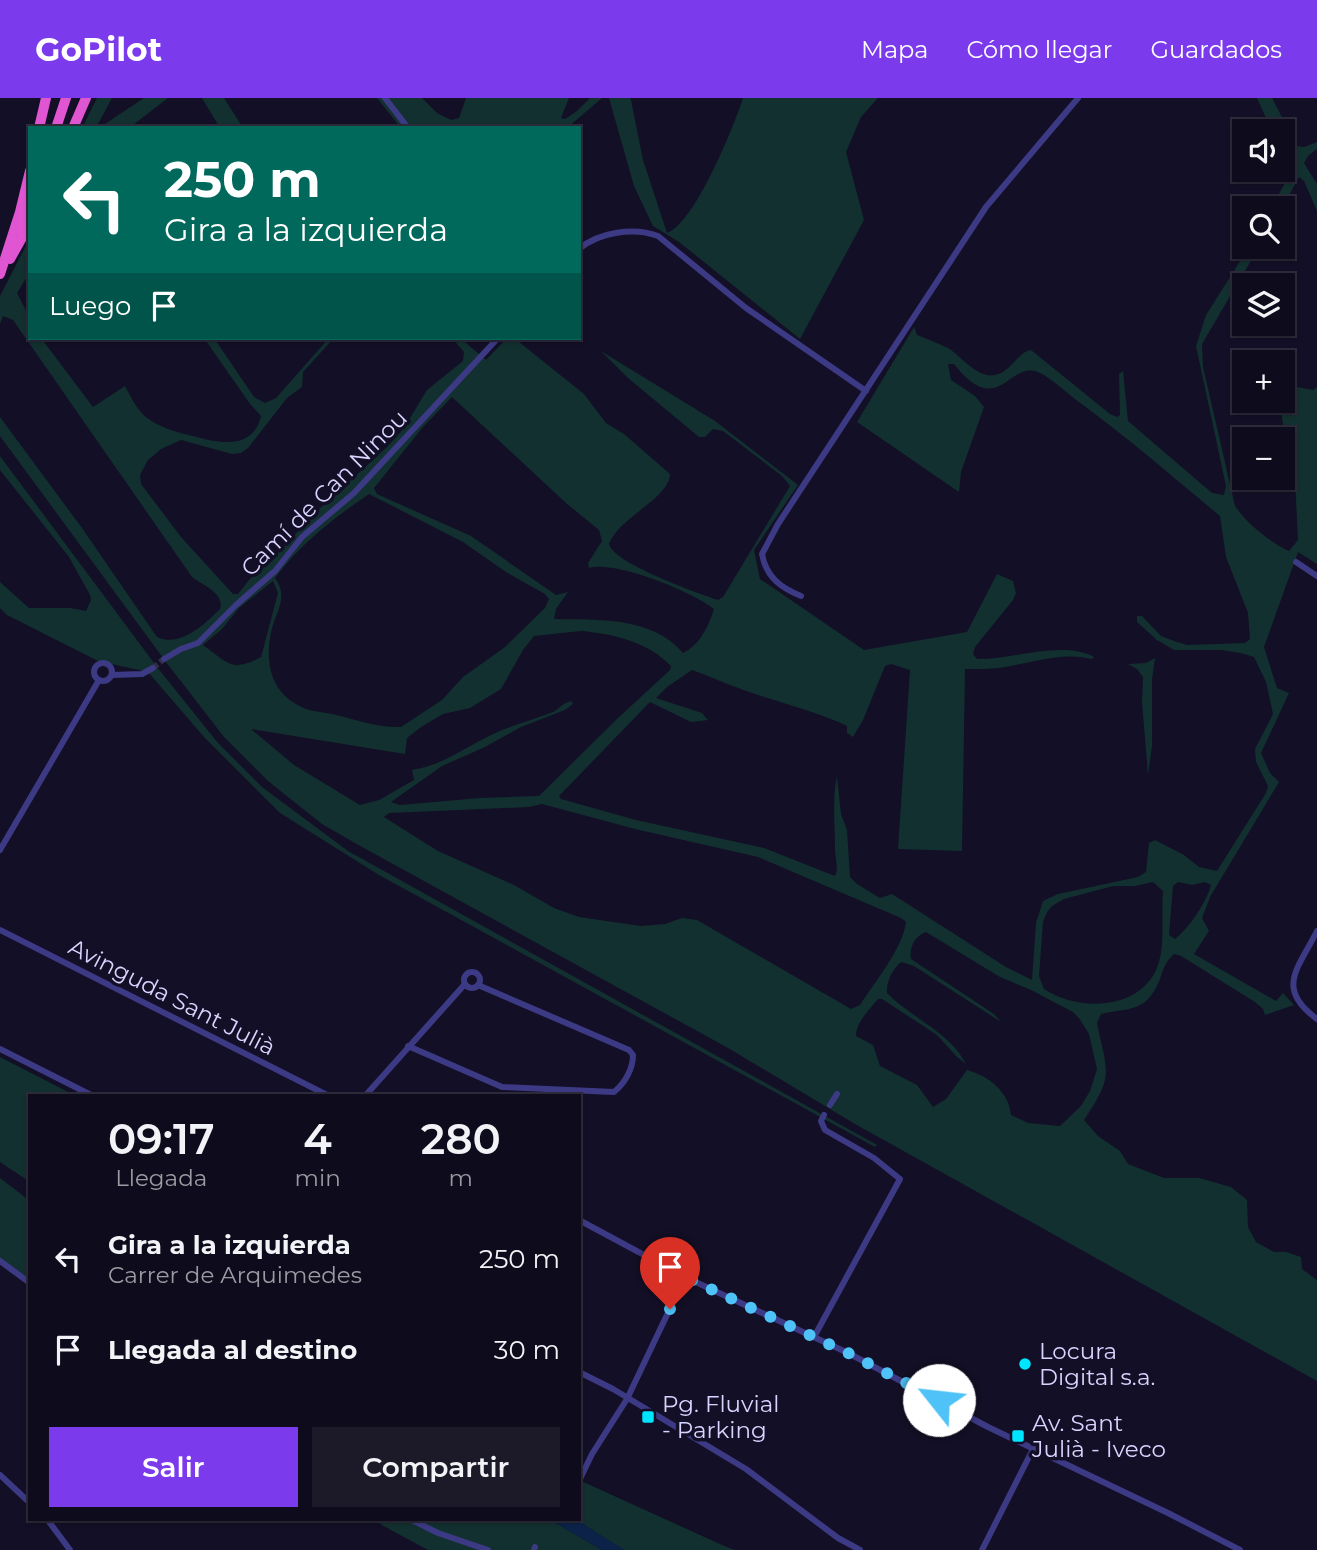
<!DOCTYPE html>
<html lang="es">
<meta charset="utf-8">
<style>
body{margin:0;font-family:Montserrat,sans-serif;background:#1c1929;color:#f1f3f6;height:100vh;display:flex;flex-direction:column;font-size:26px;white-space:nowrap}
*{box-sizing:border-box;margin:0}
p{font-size:23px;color:#9b9ba3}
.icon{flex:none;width:38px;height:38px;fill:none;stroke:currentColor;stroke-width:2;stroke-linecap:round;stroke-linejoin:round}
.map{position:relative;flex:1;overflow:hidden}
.side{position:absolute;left:28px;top:996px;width:553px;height:427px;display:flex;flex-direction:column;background:#0e0b1c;border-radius:0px;box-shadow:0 2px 5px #0004,0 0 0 2px #2e2b3b}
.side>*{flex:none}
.banner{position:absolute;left:28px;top:28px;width:553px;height:214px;border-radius:0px;box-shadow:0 2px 5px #0004,0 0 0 2px #2e2b3b;background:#00695c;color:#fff;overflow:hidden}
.buttons{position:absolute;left:1232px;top:21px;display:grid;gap:14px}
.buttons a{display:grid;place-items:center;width:63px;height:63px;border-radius:0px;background:#0e0b1c;box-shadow:0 2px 5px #0004,0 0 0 2px #2e2b3b;font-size:35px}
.pin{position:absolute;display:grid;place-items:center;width:60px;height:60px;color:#fff;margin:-72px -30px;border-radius:50% 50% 50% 0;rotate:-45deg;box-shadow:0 0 7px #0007}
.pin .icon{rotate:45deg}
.me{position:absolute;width:77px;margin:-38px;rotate:299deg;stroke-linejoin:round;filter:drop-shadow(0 0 5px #0008)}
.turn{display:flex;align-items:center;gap:24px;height:147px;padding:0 21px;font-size:32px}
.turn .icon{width:91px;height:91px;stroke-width:2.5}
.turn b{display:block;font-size:49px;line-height:60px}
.then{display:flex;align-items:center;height:66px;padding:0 21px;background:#0003;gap:14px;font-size:26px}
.eta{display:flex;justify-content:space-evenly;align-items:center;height:119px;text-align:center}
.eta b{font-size:42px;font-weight:600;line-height:49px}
.cta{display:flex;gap:14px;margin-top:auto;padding:14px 21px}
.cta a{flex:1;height:80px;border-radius:0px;background:#7c3aed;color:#fff;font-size:28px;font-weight:600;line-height:80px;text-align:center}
.cta a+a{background:#1c1929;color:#f1f3f6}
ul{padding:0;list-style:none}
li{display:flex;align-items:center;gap:21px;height:91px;padding:0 21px}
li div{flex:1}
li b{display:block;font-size:26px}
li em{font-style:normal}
header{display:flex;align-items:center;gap:42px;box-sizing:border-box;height:98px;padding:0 35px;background:#7c3aed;color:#fff}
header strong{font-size:33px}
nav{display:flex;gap:38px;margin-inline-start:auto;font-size:24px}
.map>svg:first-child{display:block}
</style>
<header>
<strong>GoPilot</strong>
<nav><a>Mapa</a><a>Cómo llegar</a><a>Guardados</a></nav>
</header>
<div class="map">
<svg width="1317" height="1452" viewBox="0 0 1317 1452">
<rect width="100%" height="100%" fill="#130f26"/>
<g fill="#12302f" fill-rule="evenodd">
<path d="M97,0H112L98,26L99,30L144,0H168L129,30H82Z"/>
<path d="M202,0H224L243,30H220Z"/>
<path d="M377,0H422L437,15L451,22L459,20L466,0H569L561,20L565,21L577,13L590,0H602L567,30H401Z"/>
<path d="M609,0H630L631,2L643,62L667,135C695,125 734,28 743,0H878L861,19L846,54L864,122L800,241L679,144L653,128L634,88Z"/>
<path d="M1257,0H1272L1297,48L1304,49L1317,44V51L1308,58L1304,65L1317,86V113L1304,83L1299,79L1282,110H1271L1289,78V71L1283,56V33H1272Z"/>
<path d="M30,140V174L17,195L30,220V240H41L93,309L125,288C131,299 137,312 147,320C161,330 176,334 193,338C218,345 253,353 261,318L250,306L204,240H214L254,299L265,305L276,300L329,240H334L303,274L302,289L287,300L248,350L241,355L232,356L181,342L161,351L148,362L140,377L141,386L181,439L233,496H238L257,472L271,462L317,413L387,349L404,330L427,292L463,263L464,254L452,240H460L486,262L507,240H514L584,296L606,325L624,336L670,376C670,400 619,419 609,446C613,465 697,495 718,502L723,499L790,388L782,378L723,333L713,331L705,339H699L628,280L601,253L715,323L798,387L754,452L760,481L864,552L967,534L997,476L1013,483L1016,495L1013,502L975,549L973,556L977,561C1012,562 1062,542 1094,559L1092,561C1060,553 1029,566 999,570C988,571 976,571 965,571L962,753L898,751L910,572L891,566L885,568L863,622L853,639L847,635V628L841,625C814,614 786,606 758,597C736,590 714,580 692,572L667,589L656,600L702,615L708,622L691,624L650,604L559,698L561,701L636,722L764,750L835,778C839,770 835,760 835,751C835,727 832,701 837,678L841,716L847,732L850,779L857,786L880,800L892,796L1006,869L1032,882L1036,825L1043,803L1058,796L1138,779L1146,774L1149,745L1155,742L1184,757L1199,769L1217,773L1266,695L1268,688L1256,664L1255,651L1273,616L1266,584L1254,559L1241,555L1221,552H1174L1157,542L1137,524V518H1142L1161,538L1174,543L1187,547L1245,545L1250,541L1248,515L1226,459L1220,418C1173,379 1127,339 1079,304C1068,296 1051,280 1040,275C1009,259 1000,324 954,266H948L951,282L975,298L984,309L961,374L959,394L857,324L914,229L917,237C927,241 938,245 948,250C961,258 978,281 995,277C1011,274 1018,254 1031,252L1110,316L1117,319L1120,317L1119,276L1123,273L1128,323L1212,395L1224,397L1226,388L1196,248L1206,217L1249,149H1259L1202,246L1203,269L1235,408C1246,425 1271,445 1289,453L1298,442L1295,381L1282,321L1281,307L1286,292L1292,288L1313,292L1317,289V466L1298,454L1264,549L1277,590L1289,595L1261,655L1270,675L1279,684L1210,799L1202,820L1209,833L1194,856L1276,903L1283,895L1294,907L1265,917L1263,911L1255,904L1181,858L1174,856C1166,863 1163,871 1160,881C1146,915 1132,909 1101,916L1097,925C1107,975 1115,976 1084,1022L1098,1038L1120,1053L1128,1066L1164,1080H1199L1231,1089L1247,1102L1248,1129L1256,1144L1274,1154H1286L1301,1159L1302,1171L1317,1182V1283L855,1026L728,950L353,744L322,726L268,683L224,639L166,564L0,338V319L82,430L157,539C180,550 205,526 220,511C225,495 202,487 192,479L13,222L3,218L0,226V198ZM452,299L566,405L599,432L602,443L588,465L589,470C615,462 693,494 714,511C709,527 700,547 683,555C652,518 597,522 554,521L556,511L568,494L556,497L471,438L377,396L374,390L423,329ZM369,396L463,444L506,474L545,496L549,501L545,510L505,549L463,579L442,602L401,629C378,630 354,621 332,616C321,614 306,613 296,606C268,590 265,558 272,530C278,510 288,498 275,480C301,445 334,420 369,396ZM273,483L278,495L261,559C232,575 228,565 203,547L222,531L239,510ZM581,533C614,536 648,544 671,568L670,572L618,620L539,698L480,700L400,707L391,704L442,668L485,649L521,629L565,612L573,606L571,603C563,605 560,610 553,614C533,622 511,627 491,637C464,650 443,667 412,672L414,682L379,702L360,707L294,667L251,631L405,656L407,640L421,629L443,616L470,610L501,591L523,552L534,538ZM542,706L635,731L758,759L901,820L906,824C903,850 874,885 860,907L851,911L697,822L682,820L665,826L641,828L579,819L554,810L514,787L438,753L384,719L389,715L529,709ZM1153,784L1163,793C1161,816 1165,842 1159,864C1145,912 1080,915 1044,891L1039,878L1043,824L1047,814L1052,808L1064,801L1113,788H1135ZM1178,784L1192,787L1205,784L1211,787C1206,805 1190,829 1175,841L1169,837L1173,788ZM926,834L1000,879L1031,892L1073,914L1079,920L1089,936L1097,971L1090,993L1081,1008L1060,1028L1028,1025L1011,1017C1009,994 989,978 967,972L946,1001L933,1009L917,987L880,968L873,947L856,938C856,924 870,911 878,901H882L937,937L957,959L966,966C950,934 911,920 887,895C886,883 893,871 901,864L914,868L1001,924L994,916L911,861C909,849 915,838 926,834Z"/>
<path d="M0,358L157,569L218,645L262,689L348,753L852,1033L877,1047L875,1049L379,777L280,715L204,639L148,574L98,563L7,517L0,510V484L29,510H70L86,513L91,502L90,497L69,459L0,372Z"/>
<path d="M1155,560L1152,582V648L1148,677L1142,604L1143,579L1137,571L1128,566L1146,565Z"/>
<path d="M0,959L74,997L30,998V1084L0,1064Z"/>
<path d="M0,1080L30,1103V1181L0,1160Z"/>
<path d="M579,1382L722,1447L735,1452H624L575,1421H579Z"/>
<path d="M382,1421H549L602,1452H428L380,1426Z"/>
</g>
<path fill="#0c2248" d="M549,1421H575L624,1452H602Z"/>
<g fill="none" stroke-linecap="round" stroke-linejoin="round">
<path stroke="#312d47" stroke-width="6" stroke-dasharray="6 3" stroke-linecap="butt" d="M153,570L164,561"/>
<g stroke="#3d3a85" stroke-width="6">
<path d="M385,0L408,30"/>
<path d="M579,151C599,134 634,129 658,138L746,210L866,293"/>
<path d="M1296,464L1317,478"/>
<path d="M801,498C781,490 766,479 762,456L778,426L986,109L1078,0"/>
<path d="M164,561L181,551L198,545L236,507L275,473L302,439L354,395L498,240"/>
<circle cx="103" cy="574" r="9"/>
<path d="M112,577L142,576L153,570"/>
<path d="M0,752L99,582"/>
<path d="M0,832L329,998"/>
<path d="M1317,833C1298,871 1275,890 1317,921"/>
<circle cx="472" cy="882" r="8"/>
<path d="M408,948L502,989L614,994C625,985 633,971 633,957L629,952L478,887"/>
<path d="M0,951L93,998"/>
<path d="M365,998L465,886"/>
<path d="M830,1007L837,996"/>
<path d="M579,1122L685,1179L848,1255L988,1329L1168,1415L1240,1452"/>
<path d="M0,1163L30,1185"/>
<path d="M814,1239L900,1081L874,1060L825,1032L821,1023L824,1017"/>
<path d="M579,1274L613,1291L746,1371L838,1440L860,1452"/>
<path d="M0,1377L30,1405"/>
<path d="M579,1383L592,1356L627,1301L685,1179"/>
<path d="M47,1421L70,1452"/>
<path d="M410,1421L438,1435L488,1452"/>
<path d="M534,1452L535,1449"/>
<path d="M982,1452L1033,1351"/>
</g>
<g stroke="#e055d1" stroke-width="10">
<path d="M39,30L46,0"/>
<path d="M56,30L66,0"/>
<path d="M73,30L86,0"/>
<path d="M20,133L30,111"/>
<path d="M10,161L28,129"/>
<path d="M0,176L20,114L30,73"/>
</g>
</g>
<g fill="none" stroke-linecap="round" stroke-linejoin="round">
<path stroke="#4fc3f7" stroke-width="12" stroke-dasharray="0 21.6" d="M670,1211L685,1179L848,1255L939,1302"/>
</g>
<g fill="#00e5ff" stroke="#130f26" stroke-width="2.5">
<circle cx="1025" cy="1266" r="7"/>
<rect x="641" y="1312" width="14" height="14" rx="3.5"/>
<rect x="1011" y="1331" width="14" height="14" rx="3.5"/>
</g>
<g text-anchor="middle" stroke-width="7" stroke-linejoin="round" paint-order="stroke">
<g font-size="23" fill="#d9d4ff" stroke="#130f26">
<text transform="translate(324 395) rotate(-45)" y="8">Camí de Can Ninou</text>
<text transform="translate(172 899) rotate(27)" y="8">Avinguda Sant Julià</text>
</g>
<g font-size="23" fill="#d9d4ff" stroke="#130f26" text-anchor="start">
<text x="1039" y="1261">Locura<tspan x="1039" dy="26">Digital s.a.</tspan></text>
<text x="662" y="1314">Pg. Fluvial<tspan x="662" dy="26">- Parking</tspan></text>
<text x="1032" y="1333">Av. Sant<tspan x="1032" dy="26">Julià - Iveco</tspan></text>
</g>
</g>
</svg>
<div class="buttons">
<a><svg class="icon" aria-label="sound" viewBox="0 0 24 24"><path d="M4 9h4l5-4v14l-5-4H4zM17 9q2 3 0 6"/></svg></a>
<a><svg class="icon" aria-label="search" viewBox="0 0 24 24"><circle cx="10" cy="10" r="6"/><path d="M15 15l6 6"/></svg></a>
<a><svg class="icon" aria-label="layers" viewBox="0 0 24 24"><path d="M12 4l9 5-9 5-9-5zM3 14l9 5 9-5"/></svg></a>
<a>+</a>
<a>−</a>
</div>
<div class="pin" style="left:670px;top:1211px;background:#d93025"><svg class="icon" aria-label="arrive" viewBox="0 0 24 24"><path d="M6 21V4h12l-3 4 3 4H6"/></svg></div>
<svg class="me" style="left:939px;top:1302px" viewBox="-20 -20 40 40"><circle r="19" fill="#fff"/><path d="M0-13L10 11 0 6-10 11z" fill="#4fc3f7"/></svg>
<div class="banner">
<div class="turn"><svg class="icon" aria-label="left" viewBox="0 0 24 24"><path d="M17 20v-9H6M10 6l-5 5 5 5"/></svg><div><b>250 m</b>Gira a la izquierda</div></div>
<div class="then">Luego<svg class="icon" aria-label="arrive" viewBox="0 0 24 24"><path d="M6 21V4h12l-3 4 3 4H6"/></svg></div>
</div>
<section class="side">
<div class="eta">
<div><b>09:17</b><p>Llegada</p></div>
<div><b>4</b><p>min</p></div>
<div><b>280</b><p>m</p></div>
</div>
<ul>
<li><svg class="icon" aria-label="left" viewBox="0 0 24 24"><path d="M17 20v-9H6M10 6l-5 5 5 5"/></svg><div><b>Gira a la izquierda</b><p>Carrer de Arquimedes</p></div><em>250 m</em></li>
<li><svg class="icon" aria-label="arrive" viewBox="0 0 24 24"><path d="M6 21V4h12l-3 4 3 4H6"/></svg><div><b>Llegada al destino</b></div><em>30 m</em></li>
</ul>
<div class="cta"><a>Salir</a><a>Compartir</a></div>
</section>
</div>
